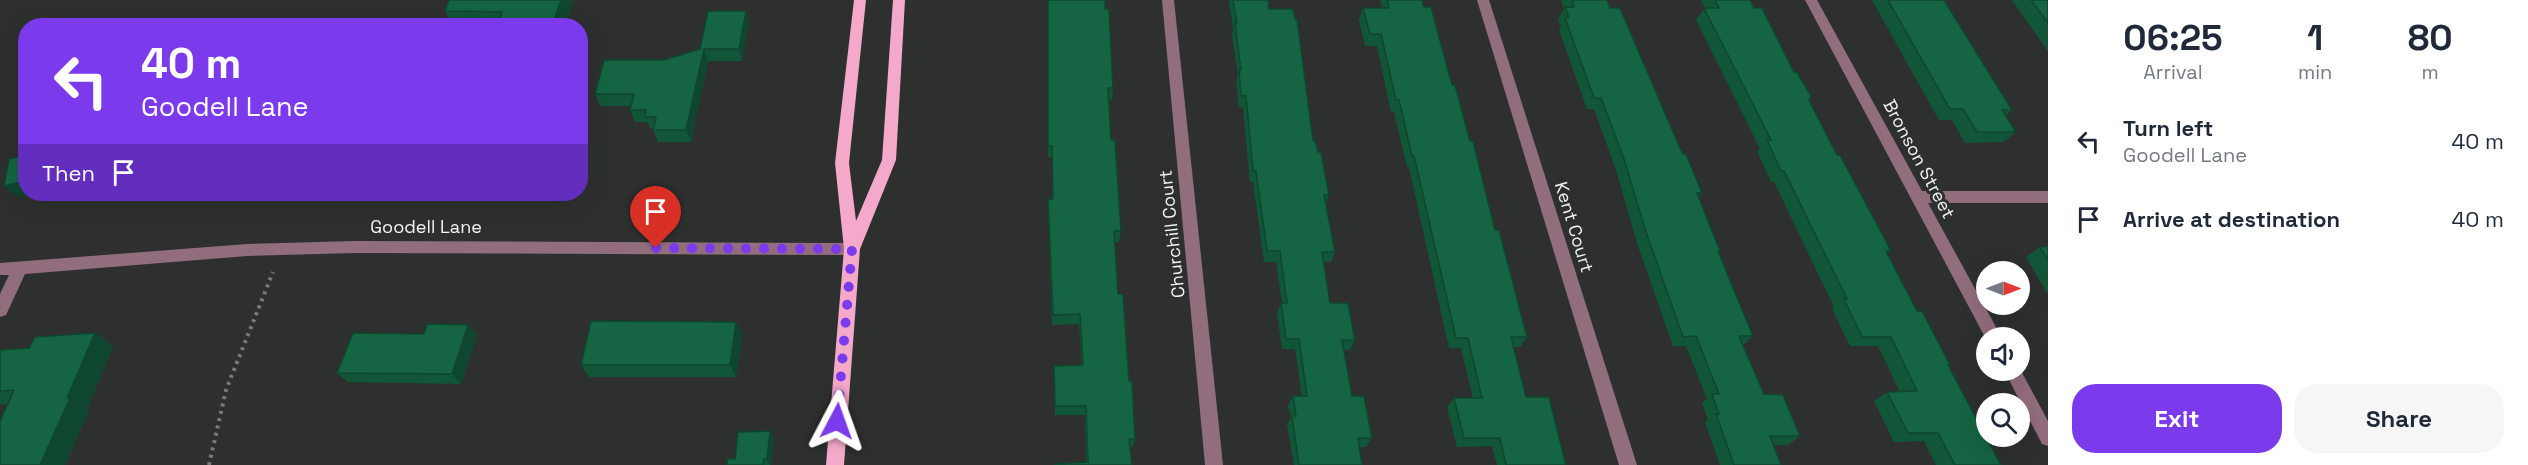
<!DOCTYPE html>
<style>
body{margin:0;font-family:"Space Grotesk",sans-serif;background:#f6f6f7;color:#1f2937;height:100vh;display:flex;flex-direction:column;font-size:22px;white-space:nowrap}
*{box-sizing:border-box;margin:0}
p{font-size:20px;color:#747a83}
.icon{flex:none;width:33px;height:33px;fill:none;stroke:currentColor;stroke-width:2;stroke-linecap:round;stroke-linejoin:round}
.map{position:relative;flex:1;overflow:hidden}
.drawer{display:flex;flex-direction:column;background:#fff;width:480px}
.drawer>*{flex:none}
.hud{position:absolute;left:18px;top:18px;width:570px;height:183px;border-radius:24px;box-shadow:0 6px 24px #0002;background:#7c3aed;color:#fff;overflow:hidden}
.needle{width:39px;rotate:90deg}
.buttons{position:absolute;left:1976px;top:261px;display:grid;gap:12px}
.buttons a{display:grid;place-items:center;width:54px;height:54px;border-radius:50%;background:#fff;box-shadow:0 6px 24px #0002;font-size:30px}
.pin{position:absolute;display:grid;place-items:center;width:51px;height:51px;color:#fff;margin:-62px -26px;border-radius:50% 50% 50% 0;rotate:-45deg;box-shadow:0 0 6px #0007}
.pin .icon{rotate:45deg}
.me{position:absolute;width:66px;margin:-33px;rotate:4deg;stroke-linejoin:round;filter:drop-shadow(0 0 4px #0008)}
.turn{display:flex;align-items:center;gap:21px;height:126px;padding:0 24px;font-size:27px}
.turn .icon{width:78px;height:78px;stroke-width:2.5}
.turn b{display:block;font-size:42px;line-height:51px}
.then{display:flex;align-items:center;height:57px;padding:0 24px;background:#0003;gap:12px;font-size:22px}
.eta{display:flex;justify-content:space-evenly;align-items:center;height:102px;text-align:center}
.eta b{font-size:36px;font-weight:600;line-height:42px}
.cta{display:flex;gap:12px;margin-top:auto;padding:12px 24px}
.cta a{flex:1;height:69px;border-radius:24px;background:#7c3aed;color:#fff;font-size:24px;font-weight:600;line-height:69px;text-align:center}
.cta a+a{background:#f6f6f7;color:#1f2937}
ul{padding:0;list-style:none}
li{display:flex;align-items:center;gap:18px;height:78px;padding:0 24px}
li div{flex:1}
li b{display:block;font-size:22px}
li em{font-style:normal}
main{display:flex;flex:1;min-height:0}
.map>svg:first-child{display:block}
</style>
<main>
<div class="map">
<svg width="2048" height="465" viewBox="0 0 2048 465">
<rect width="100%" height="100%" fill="#2d302e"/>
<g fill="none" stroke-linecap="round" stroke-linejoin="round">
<path stroke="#777a78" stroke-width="4" stroke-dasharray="3 4.5" stroke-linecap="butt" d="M209,465L226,390L273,272"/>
<g fill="#926d7d" fill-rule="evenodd">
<path d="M1162,0H1174L1223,465H1205Z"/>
<path d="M1477,0H1489L1637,465H1619Z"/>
<path d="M1805,0H1817L1922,191H2048V203H1928L2002,338L1986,339Z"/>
<path d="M355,241L852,243L857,245L860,249L857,253L852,255L355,253L247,256L25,274L6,315L0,317V294L9,275H0V263L247,244Z"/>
<path d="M2019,367L2048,421V446L2042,444L2004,370H2019Z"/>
</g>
<path fill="#f4a8ca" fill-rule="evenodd" d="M854,0H866L849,163L856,221L882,160L893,0H905L896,160L860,249L844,465H826L844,249L835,163Z"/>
</g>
<g fill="#12563a">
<path d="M449,0H573L565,26H453L445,11Z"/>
<path d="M1048,0L1105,9L1113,88L1112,100H1108L1111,140L1121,231L1119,242H1115L1118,294L1129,381L1135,439L1133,447H1130L1086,462L1085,415H1055L1054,366L1082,365L1079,324L1052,325L1048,210V199H1052V157H1048Z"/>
<path d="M1229,0H1268L1269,9L1313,140L1329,195L1326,203L1335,252L1331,262H1323L1330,303L1355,340L1350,350H1344L1352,396L1372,438L1366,447H1359L1362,465H1294L1287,425L1291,418L1288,405L1293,396H1302L1295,349H1282L1277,313L1281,303H1282L1276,262H1264L1253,182H1250L1243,108L1239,107L1236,81L1238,75L1232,35L1233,28Z"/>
<path d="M1380,0H1422L1452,85L1470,141L1527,337L1520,347H1513L1526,397L1566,465H1497L1492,446L1457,447L1447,407L1454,398H1473L1461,348H1449L1409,167H1407L1394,112H1391L1377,46H1365L1359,20L1363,8H1382Z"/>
<path d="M1561,0H1607L1702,193L1699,197L1720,251L1718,253L1753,336L1743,345L1764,394L1800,436L1788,445H1773L1781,465H1720L1705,422L1708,420L1702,403L1707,399L1686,346H1673L1637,243L1616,170L1594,109H1587L1559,30L1561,26L1558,19L1564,9Z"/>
<path d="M1701,0H1750L1754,8L1794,72L1809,100L1837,155L1890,251L1887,253L1917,311L1950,365L1948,366L2000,465H1936L1924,441L1894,442L1874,401L1887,392H1900L1878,346H1850L1832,309L1834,307L1774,182H1771L1757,151L1760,149L1696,20L1705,8Z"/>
<path d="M1872,0H1944L2012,110L2005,116L2016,132L2003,142L1965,143L1952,120H1939Z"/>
<path d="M2012,0H2048V51Z"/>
<path d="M749,23L742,61H708L691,142H658L653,130L654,128H650L647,122H635L630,110L631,106H600L595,94L664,60L700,49Z"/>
<path d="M2048,246V293H2047L2026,257L2040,247Z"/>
<path d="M736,322L742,335L736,377H589L581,365Z"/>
<path d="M468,325L477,335L461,384L348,382L337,373Z"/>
<path d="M95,333L113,346L87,409L89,410L65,465H0L8,404H0V350L29,348Z"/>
<path d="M774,440L771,465H727L735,459Z"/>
</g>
<g fill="#0f462f">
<path d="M561,0H573L565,26H552Z"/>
<path d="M746,11L749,23L742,61L739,49Z"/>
<path d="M704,49L708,61L691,142L686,130Z"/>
<path d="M26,181V194H32L18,197L4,186Z"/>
<path d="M736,322L742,335L736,377L730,365Z"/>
<path d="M468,325L477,335L461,384L452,374Z"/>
<path d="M95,333L113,346L87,409L89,410L65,465H40L67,398Z"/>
<path d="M770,431L774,440L771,465H770L767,459Z"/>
</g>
<g fill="#156443" stroke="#0f462f" stroke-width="1.5">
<path d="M449,0H561L552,26H497L502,12L445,11Z"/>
<path d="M1048,0H1105V9H1109L1113,88H1108L1111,140H1115L1121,231H1114L1118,294H1123L1129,381H1132L1135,439H1129L1132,465H1054V464L1088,462L1086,406H1055L1054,366L1083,365L1080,314L1053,315L1048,199H1053L1052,146H1048Z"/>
<path d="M1233,0H1268L1269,9H1293L1295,19H1297L1313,140H1315L1318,152H1321L1329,195H1324L1335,252H1322L1330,303H1348L1355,340H1342L1352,396H1364L1372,438H1358L1362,465H1299L1292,416H1296L1293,396H1307L1299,339H1286L1281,303H1287L1280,251H1267L1256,171H1253L1246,96H1241L1239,70H1241L1235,23H1237Z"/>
<path d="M1387,0H1422L1424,7H1431L1452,85H1455L1470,141H1473L1495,230H1499L1527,337H1511L1526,397H1549L1566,465H1506L1500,438H1464L1454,398H1482L1468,338H1456L1414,156H1412L1399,100H1396L1381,34H1370L1363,8H1389Z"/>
<path d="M1572,0H1607L1610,8H1620L1677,141L1683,154H1686L1702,193H1697L1720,251H1718L1753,336H1739L1764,394L1783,395L1800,436H1770L1781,465H1734L1716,414H1719L1712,394H1719L1696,336L1683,337L1646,232L1624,159L1601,98H1594L1565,18H1569L1565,7H1574Z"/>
<path d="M1715,0H1750L1754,8H1762L1794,72H1797L1811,96L1809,100L1837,155H1840L1889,247L1890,251H1886L1917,311H1922L1950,365H1948L2001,465H1955L1938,433H1908L1887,392L1917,391L1891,337H1862L1844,299H1847L1784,171H1781L1767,140H1771L1704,8H1719Z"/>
<path d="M1888,0H1944L2012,110H2002L2016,132H1977L1963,109H1950Z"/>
<path d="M2031,0H2048V23Z"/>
<path d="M708,11H746L739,49H704L686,130H653L656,117H645L646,110H630L634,94H595L604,60H664L700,49Z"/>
<path d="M26,155V181L4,186L9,159Z"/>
<path d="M2048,246V260L2040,247Z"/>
<path d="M591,321L736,322L730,365H581Z"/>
<path d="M427,324L468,325L452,374L337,373L353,333L424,334Z"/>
<path d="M95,333L67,398H70L40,465H0V421L14,390L0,391V350L29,348L35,337Z"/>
<path d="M770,431L767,459H764L763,465H727V459H735L738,432Z"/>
</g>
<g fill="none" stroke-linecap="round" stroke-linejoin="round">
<path stroke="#7c3aed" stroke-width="10" stroke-dasharray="0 18" d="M656,248L852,249L837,421"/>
</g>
<g text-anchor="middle" stroke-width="6" stroke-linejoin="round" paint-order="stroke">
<g font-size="18" fill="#f2f4f3" stroke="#2d302e">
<text transform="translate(1919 159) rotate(62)" y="6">Bronson Street</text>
<text x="426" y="233">Goodell Lane</text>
<text transform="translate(1574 227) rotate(73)" y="6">Kent Court</text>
<text transform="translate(1172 234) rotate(-96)" y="6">Churchill Court</text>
</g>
</g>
</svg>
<div class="buttons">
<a><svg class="needle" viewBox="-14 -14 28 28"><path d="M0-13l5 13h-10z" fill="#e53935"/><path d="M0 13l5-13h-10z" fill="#747a83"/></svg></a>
<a><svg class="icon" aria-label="sound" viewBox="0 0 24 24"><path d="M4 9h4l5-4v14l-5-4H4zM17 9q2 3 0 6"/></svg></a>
<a><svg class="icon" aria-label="search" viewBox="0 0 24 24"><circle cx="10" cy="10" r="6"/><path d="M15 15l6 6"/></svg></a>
</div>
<div class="pin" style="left:656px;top:248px;background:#d93025"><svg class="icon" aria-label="arrive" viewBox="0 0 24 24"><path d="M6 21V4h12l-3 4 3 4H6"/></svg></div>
<svg class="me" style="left:837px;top:421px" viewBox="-20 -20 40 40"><path d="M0-17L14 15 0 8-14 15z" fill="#7c3aed" stroke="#fff" stroke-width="4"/></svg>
<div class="hud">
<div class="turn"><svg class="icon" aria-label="left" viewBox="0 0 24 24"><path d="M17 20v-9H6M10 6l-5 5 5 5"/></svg><div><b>40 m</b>Goodell Lane</div></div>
<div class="then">Then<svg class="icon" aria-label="arrive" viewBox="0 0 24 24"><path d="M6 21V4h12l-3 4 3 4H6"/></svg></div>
</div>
</div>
<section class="drawer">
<div class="eta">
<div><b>06:25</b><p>Arrival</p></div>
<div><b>1</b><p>min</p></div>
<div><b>80</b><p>m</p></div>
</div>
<ul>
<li><svg class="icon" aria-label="left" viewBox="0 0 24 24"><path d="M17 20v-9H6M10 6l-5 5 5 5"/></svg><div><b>Turn left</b><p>Goodell Lane</p></div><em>40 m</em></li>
<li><svg class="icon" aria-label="arrive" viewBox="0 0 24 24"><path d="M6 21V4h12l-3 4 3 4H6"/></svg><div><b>Arrive at destination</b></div><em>40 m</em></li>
</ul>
<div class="cta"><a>Exit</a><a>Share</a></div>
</section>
</main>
